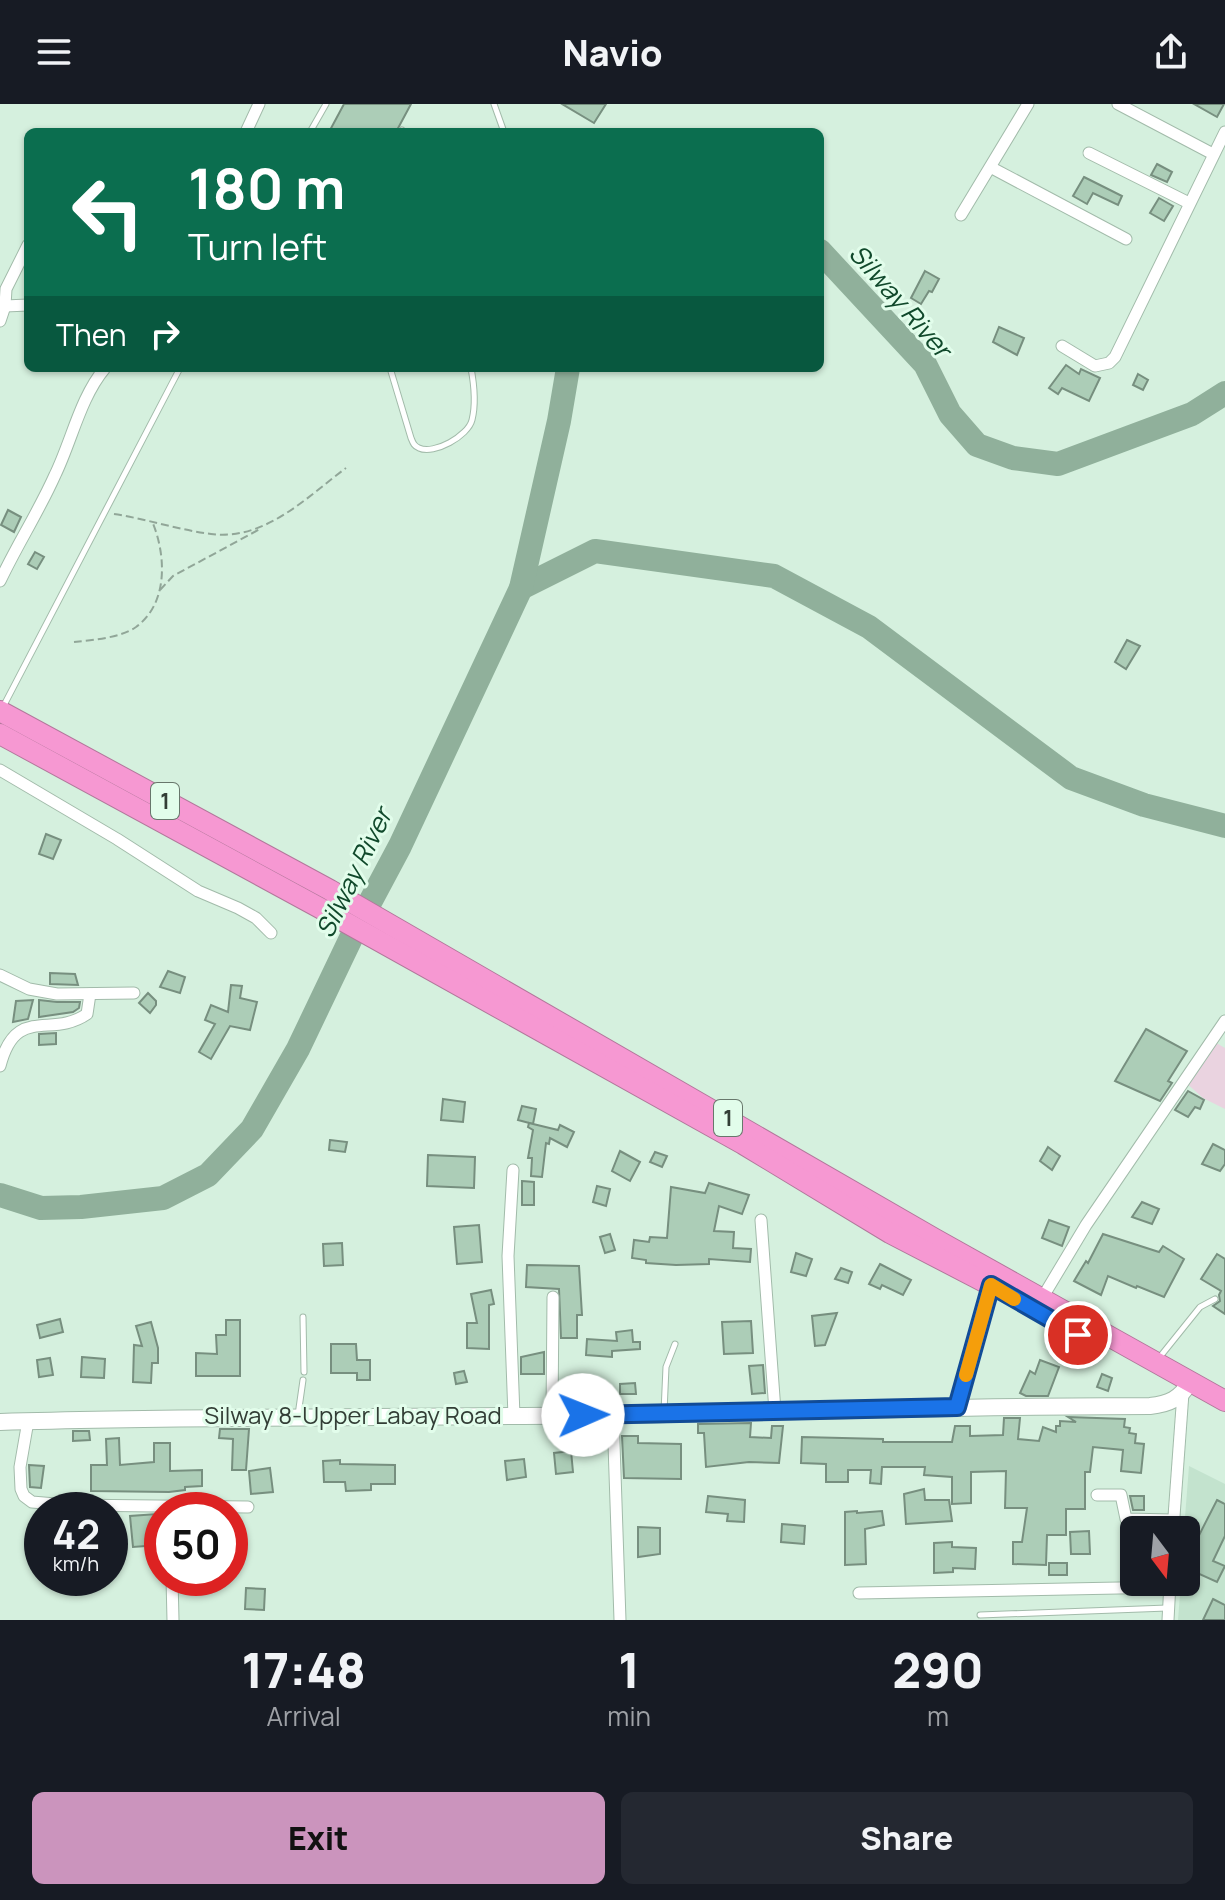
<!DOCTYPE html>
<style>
body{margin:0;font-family:Manrope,sans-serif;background:#242831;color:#f1f3f6;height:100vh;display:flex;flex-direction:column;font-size:30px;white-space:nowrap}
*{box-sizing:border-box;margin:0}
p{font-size:26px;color:#9ea1a6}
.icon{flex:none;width:44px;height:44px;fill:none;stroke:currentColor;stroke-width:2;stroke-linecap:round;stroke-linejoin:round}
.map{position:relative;height:1516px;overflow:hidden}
.side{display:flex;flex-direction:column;background:#171b24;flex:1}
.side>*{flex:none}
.hud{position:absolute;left:24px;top:24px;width:800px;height:244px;border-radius:12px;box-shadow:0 2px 6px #0004;background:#0b6e4f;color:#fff;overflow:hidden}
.needle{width:52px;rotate:164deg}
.fabs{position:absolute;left:1120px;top:1412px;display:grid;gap:16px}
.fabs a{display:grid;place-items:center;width:80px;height:80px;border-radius:12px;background:#171b24;box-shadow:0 2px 6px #0004;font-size:40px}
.speed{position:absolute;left:24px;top:1388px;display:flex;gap:16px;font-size:40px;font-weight:700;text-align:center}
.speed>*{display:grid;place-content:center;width:104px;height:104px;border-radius:50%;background:#171b24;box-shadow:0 2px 6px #0004;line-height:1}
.speed small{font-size:20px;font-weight:400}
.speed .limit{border:12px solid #d22;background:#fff;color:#111}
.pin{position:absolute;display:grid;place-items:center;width:68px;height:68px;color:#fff;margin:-34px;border:4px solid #fff;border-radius:50%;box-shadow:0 2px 8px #0007}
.me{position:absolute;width:88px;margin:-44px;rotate:89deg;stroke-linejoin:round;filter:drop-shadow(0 0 6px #0008)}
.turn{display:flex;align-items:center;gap:28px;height:168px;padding:0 32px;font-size:36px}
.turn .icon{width:104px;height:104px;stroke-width:2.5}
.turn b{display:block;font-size:56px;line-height:68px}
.then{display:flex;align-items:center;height:76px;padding:0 32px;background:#0003;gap:16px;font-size:30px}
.eta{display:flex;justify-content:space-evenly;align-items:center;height:136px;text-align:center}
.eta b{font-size:48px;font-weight:800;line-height:56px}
.primary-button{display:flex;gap:16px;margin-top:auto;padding:16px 32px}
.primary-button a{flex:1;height:92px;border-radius:12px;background:#cb94bd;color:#111;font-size:32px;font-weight:800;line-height:92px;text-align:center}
.primary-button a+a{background:#242831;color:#f1f3f6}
header{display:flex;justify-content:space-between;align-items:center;height:104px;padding:0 32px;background:#171b24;font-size:36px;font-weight:800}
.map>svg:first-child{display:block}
</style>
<header><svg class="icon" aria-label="menu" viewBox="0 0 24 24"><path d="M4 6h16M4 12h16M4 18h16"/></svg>Navio<svg class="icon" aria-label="share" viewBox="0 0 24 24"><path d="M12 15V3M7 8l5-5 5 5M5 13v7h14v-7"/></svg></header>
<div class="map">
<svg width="1225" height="1516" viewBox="0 0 1225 1516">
<rect width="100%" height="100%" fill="#d5f0de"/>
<path fill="#c3e3ce" d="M1189,1362L1225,1380V1516H1178L1181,1478H1186L1184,1426Z"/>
<path fill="#ead3e0" d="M1211,936L1225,944V1005L1203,994L1184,977Z"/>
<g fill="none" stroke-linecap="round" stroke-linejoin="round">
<g stroke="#90b09b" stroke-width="24">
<path d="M820,147L925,260L950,310L977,341L1013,354L1058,360L1192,310L1225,289"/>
<path d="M521,484L595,447L774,472L869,523L1071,674L1144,701L1225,722"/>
<path d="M0,1091L41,1104L81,1103L163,1094L208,1071L252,1025L298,945L352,832L400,742L521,484L559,317L568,264"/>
</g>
</g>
<g fill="#accdb7" stroke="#778f7f" stroke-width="2">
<path d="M344,0H411L396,28H329Z"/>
<path d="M562,0H606L594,19Z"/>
<path d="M1194,0H1224L1217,13Z"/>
<path d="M1157,60L1172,68L1167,78L1151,71Z"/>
<path d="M1084,73L1122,92L1118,101L1093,89L1087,100L1073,92Z"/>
<path d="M1159,94L1173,102L1164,117L1150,109Z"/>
<path d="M925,167L939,175L932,188L929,187L921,200L911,194Z"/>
<path d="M999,223L1024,234L1017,251L993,238Z"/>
<path d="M1066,261L1079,270L1081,265L1100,274L1089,297L1062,284L1058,290L1049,284Z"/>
<path d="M1138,270L1148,276L1143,286L1133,281Z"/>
<path d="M8,406L21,413L14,428L1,421Z"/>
<path d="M35,448L44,453L37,465L28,460Z"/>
<path d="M1127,536L1140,542L1126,565L1115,558Z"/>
<path d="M46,730L61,736L53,755L39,750Z"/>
<path d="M168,867L185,873L180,889L160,883Z"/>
<path d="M50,869L75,870L78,881L50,880Z"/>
<path d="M231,881L242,882L240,894L257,898L250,926L230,922L211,955L199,948L215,920L205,916L211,901L228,908Z"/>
<path d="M148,889L156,897V901L150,909L139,899Z"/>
<path d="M33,896L28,915L13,918L16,897Z"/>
<path d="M39,896L57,898H80L79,904L73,908L39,913Z"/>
<path d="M1146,925L1187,947L1168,977L1172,979L1160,997L1115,977Z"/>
<path d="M56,929V940L39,941V930Z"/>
<path d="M1188,987L1204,996L1200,1005L1195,1003L1188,1013L1175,1006Z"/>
<path d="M443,995L465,998L463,1018L441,1016Z"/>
<path d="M522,1002L536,1005L533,1020L518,1016Z"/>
<path d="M529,1019L558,1026L560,1021L574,1028L567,1043L550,1034L549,1040L546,1039L542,1073L531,1072L532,1054H528L533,1026L528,1023Z"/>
<path d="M330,1036L347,1038L345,1048L329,1046Z"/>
<path d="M1213,1040L1225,1046V1060L1220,1067L1202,1060Z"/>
<path d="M1048,1043L1060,1052L1052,1066L1040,1057Z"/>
<path d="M620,1047L640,1058L630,1077L612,1067Z"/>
<path d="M655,1048L667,1052L662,1063L650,1058Z"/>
<path d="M428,1051L475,1053L474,1084L427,1082Z"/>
<path d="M522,1077L534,1078V1101H522Z"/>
<path d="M709,1079L749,1091L742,1110L719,1102L714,1127L734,1128L733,1144L751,1145L750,1158L709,1155V1160L676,1161L646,1159V1156L632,1154L634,1136L649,1138L650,1133L667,1134L671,1083L705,1089Z"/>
<path d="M597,1082L610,1085L606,1102L593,1098Z"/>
<path d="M1142,1098L1159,1105L1152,1120L1132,1113Z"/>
<path d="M1049,1116L1069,1123L1062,1142L1042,1134Z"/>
<path d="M479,1121L482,1158L457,1160L454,1123Z"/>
<path d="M610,1130L615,1146L605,1149L600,1133Z"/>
<path d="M1103,1130L1159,1148L1163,1142L1184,1155L1164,1193L1137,1182L1136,1184L1108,1172L1101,1191L1074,1177L1086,1157L1088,1159Z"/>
<path d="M342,1139L343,1161L324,1162L323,1140Z"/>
<path d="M796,1149L812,1155L806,1172L791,1168Z"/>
<path d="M1217,1150L1225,1155V1210L1213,1202L1220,1197L1219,1191L1221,1187L1201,1175Z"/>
<path d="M880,1160L911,1176L903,1191L882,1181L880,1185L869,1180Z"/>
<path d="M527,1161L579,1162L582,1211H577V1234H561L559,1185L526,1183Z"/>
<path d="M841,1164L852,1168L848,1179L835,1175Z"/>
<path d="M491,1186L494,1200L489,1201V1245L467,1244V1219H477L471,1190Z"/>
<path d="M837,1209L825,1241L815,1242L812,1212Z"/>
<path d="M60,1215L63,1228L40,1234L37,1221Z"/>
<path d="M226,1216H240V1272H196V1249L217,1250L216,1231H226Z"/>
<path d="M751,1217L753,1249L724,1250L722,1218Z"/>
<path d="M151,1218L158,1244V1259H152L151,1279L133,1278L134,1241L142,1242L136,1222Z"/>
<path d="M632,1226L633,1238H640V1245L612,1247V1253L586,1251L587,1235L617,1237L616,1228Z"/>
<path d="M331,1240H356L357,1256H370V1276H357V1269H331Z"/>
<path d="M544,1248V1270H521V1253Z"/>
<path d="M82,1253L105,1255L104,1274L81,1273Z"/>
<path d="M50,1254L53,1271L39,1273L37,1256Z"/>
<path d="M1040,1256L1059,1263L1048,1292H1026L1020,1289L1030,1267L1035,1270Z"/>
<path d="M763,1261L765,1289L752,1290L749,1262Z"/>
<path d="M464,1267L467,1278L456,1280L454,1269Z"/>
<path d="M1102,1270L1112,1274L1108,1287L1097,1283Z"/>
<path d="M635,1279L636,1290H620V1280Z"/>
<path d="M1068,1313L1125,1315L1124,1323L1130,1324L1129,1329L1136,1330L1135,1339L1144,1340L1141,1369L1121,1367L1123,1346L1093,1343L1090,1368H1085V1405H1066V1431H1047L1046,1461L1013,1460V1438H1022L1027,1404H1005L1006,1367L971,1368V1399L952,1400V1373L924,1371L925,1363H882L881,1380L870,1379L871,1366H848V1378H826V1360L801,1359L802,1333L883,1335V1338H952L955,1322H970V1332L1003,1331L1004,1314H1020L1018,1335L1039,1337L1043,1323L1056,1328V1322H1060V1317L1076,1318Z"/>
<path d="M751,1319L750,1333L771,1334L772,1322H783L779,1359L749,1358L706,1363L704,1329H698V1320Z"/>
<path d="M220,1325H249L246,1366H232L233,1335L219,1334Z"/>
<path d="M73,1327H89L90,1336L73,1337Z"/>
<path d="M622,1332H638V1339L681,1340V1375L624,1374Z"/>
<path d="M119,1334L120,1361L154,1358V1339H170V1367L202,1366V1382L185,1383V1386L169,1388L91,1387V1361H107L106,1335Z"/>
<path d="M571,1347L573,1368L556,1370L554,1349Z"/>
<path d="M524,1355L526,1373L507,1376L505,1357Z"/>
<path d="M340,1356V1360L395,1361V1380H371V1386L346,1387L345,1378H324L323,1357Z"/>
<path d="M29,1361L44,1362L41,1384L30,1383Z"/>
<path d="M270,1364L273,1388L251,1390L249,1367Z"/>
<path d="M924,1385L925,1396H949L952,1417L906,1420L904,1390Z"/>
<path d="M708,1392L745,1396L744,1418L727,1417L728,1410L706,1408Z"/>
<path d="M1130,1392H1144V1406H1133Z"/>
<path d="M1217,1396L1225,1400V1432L1213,1457L1225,1462L1217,1478L1186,1464L1191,1447Z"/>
<path d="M857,1407V1409L882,1407L884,1421L865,1425L866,1460L845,1461V1408Z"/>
<path d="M157,1410L159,1441L133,1443L130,1412Z"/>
<path d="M782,1420L805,1422L804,1440L781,1438Z"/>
<path d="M638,1423L660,1424V1450L638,1453Z"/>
<path d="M1089,1427L1090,1450H1071L1070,1428Z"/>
<path d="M952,1438V1443L976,1444L975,1465L953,1464V1468L934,1469V1439Z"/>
<rect x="1049" y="1459" width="18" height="12"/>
<path d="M246,1484L265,1485L264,1506L245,1505Z"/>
<path d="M1213,1495L1225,1501V1516H1203Z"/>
</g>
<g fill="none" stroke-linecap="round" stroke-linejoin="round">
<g stroke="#a2bbaa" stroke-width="7">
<g id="lane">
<path d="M494,0L504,28"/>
<path d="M310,28L326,0"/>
<path d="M401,28L402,26"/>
<path d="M390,264L411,334C413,339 414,342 419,344C434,351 468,332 472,316C476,300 474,280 471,264"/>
<path d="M3,603L180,264"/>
<path d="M303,1213L304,1268"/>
<path d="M1159,1254L1200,1203L1215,1195"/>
<path d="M664,1308L666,1263L675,1240"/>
<path d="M298,1311L303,1276"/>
<path d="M980,1511L1167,1504"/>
</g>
</g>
<g stroke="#a2bbaa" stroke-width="13">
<g id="street">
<path d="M1118,0L1213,50"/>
<path d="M246,28L259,0"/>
<path d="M1089,49L1189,99"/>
<path d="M992,64L1126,135"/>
<path d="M961,111L1028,0"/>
<path d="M5,202L28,201"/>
<path d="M0,217L5,202L6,185L28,141"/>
<path d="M1062,242L1095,262L1109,259L1115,253L1225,28"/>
<path d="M0,477C17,441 39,407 55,371C72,336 80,294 105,264"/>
<path d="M0,666L117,735L198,787L238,804L256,814L271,829"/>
<path d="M0,871L29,885L57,890L134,889"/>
<path d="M0,962C16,900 51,935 87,910L90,890"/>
<path d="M513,1066L508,1152L514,1312"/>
<path d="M761,1116L775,1307"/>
<path d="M1041,1196L1086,1121L1225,917"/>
<path d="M957,1303L991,1181"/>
<path d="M552,1311L553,1193"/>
<path d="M613,1311L620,1516"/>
<path d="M28,1317L20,1363L21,1385L24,1392L32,1398L67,1401L248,1403"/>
<path d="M1097,1391H1121L1126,1415L1173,1416"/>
<path d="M1173,1426L1183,1289"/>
<path d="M172,1474L173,1516"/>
<path d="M859,1489L1170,1483"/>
<path d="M1168,1516L1170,1479"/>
</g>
</g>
<g stroke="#a2bbaa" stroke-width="18">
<path id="secondary" d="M0,1318C204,1312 407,1314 611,1311C791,1308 970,1302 1150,1302C1169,1300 1180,1295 1190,1278"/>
</g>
<g stroke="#b2789b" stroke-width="22">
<g id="highway">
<path d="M0,607L330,786L935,1135L1225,1297"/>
<path d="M0,630L320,804L743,1040L890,1129L998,1185"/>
</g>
</g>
<g stroke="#91a698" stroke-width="2" stroke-dasharray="8 4" stroke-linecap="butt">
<path d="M114,410C147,415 179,426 211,430C265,437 307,393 346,364"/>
<path d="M160,486L173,472L260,425"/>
<path d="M74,538C93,536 120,534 136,523C169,499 166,450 152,417"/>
</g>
<use href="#lane" stroke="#fff" stroke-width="5"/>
<use href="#street" stroke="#fff" stroke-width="11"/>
<use href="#secondary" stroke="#fff" stroke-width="16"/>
<use href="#highway" stroke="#f698d2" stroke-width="20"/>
</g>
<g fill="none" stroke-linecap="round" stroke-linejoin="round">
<g stroke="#114b97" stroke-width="20">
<path id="route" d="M583,1311L957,1303L991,1181L1078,1231"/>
</g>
<use href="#route" stroke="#1a73e8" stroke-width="14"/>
<path stroke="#f59e0b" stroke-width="14" d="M966,1271L991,1181L1014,1195"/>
</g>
<g text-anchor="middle" stroke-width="6" stroke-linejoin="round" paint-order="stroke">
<g fill="#e2fdeb" stroke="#68776c" stroke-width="2">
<rect x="151" y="679" width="28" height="36" rx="6"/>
<rect x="714" y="996" width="28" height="36" rx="6"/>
</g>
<g font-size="22" font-weight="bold" fill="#333e36">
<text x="165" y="705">1</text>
<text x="728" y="1022">1</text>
</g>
<g font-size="24" fill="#333e36" stroke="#e2fdeb">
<text x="353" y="1320">Silway 8-Upper Labay Road</text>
</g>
<g font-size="26" font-style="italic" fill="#10492b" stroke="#e2fdeb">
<text transform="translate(900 197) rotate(49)" y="9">Silway River</text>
<text transform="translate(354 769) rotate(-64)" y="9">Silway River</text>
</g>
</g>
</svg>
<div class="fabs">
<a><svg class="needle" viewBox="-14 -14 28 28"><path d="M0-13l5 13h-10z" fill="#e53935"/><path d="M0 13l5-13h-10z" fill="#9ea1a6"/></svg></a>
</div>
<div class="speed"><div>42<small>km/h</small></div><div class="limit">50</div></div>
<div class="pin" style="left:1078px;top:1231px;background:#d93025"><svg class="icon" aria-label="arrive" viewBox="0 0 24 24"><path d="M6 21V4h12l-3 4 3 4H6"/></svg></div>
<svg class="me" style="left:583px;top:1311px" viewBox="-20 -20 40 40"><circle r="19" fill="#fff"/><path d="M0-13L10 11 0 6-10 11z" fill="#1a73e8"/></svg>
<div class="hud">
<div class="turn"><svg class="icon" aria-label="left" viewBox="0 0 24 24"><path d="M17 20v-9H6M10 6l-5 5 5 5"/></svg><div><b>180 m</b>Turn left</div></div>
<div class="then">Then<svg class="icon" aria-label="right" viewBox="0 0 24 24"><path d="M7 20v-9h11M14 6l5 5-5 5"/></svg></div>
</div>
</div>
<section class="side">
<div class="eta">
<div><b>17:48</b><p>Arrival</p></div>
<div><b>1</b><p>min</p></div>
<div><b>290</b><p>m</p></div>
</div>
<div class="primary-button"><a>Exit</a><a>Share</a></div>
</section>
